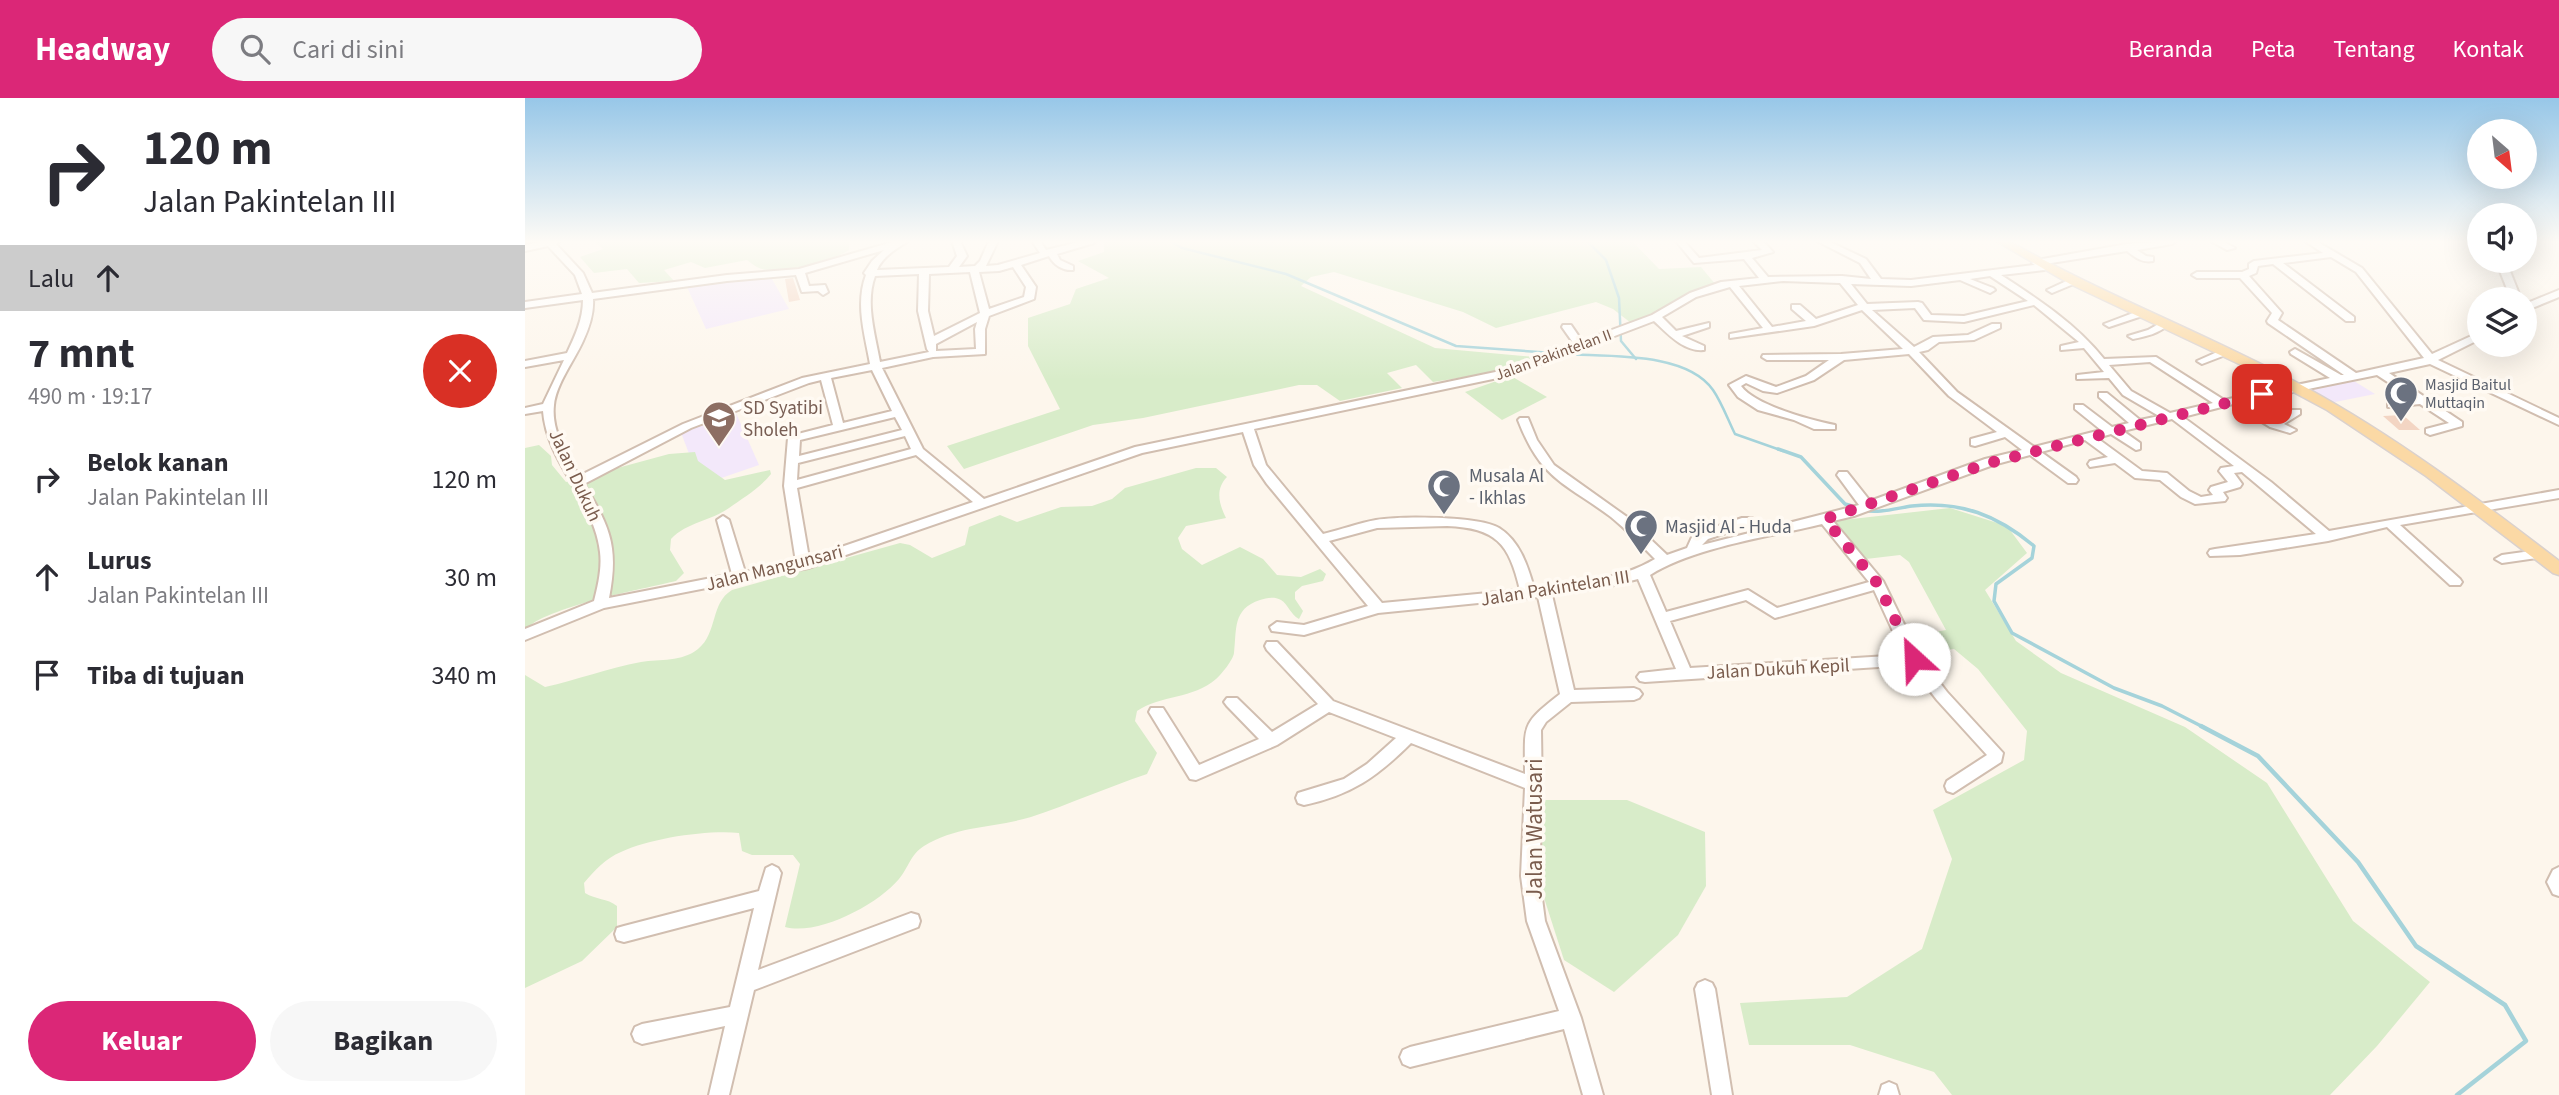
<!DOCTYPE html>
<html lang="id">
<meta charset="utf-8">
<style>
body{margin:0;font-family:"Source Sans 3",sans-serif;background:#f7f7f7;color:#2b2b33;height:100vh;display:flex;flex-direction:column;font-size:26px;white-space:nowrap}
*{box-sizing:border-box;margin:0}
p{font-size:23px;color:#7c7c81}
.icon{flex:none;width:38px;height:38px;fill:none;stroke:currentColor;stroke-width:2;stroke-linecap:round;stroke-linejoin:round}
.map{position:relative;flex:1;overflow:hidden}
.side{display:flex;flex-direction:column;background:#fff;width:525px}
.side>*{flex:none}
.top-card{background:#fff;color:#2b2b33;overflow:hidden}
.needle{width:46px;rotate:152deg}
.controls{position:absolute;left:1942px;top:21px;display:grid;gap:14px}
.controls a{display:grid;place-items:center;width:70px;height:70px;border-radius:50%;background:#fff;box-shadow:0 7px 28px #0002;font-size:35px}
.pin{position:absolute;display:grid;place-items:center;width:60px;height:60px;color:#fff;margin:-30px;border-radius:14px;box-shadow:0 4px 10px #0006}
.me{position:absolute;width:77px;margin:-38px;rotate:335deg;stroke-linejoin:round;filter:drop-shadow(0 0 5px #0008)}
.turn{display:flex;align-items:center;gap:24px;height:147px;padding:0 28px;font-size:32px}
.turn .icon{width:91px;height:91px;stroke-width:2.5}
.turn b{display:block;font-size:49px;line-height:60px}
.then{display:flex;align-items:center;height:66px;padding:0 28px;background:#0003;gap:14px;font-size:26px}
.round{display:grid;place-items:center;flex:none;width:74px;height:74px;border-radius:37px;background:#f7f7f7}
.overview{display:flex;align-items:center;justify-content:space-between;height:119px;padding:0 28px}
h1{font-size:42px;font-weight:700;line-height:52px}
.cta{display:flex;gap:14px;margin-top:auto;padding:14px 28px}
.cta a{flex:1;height:80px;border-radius:42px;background:#db2777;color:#fff;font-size:28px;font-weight:700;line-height:80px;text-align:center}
.cta a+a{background:#f7f7f7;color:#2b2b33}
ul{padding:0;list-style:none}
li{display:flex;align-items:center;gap:21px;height:98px;padding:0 28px}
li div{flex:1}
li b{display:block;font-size:26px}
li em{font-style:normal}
header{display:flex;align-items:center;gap:42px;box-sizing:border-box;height:98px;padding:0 35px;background:#db2777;color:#fff}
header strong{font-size:33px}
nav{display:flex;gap:38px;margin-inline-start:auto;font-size:24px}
.search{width:490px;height:63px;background:#f7f7f7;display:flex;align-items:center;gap:18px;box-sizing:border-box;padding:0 24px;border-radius:38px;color:#7c7c81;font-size:26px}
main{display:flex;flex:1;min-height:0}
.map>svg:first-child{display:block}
</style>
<header>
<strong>Headway</strong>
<div class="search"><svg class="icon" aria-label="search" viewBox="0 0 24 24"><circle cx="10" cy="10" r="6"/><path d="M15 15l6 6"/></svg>Cari di sini</div>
<nav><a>Beranda</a><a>Peta</a><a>Tentang</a><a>Kontak</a></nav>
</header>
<main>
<section class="side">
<div class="top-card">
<div class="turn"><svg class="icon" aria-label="right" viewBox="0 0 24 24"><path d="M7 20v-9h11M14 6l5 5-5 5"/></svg><div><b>120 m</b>Jalan Pakintelan III</div></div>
<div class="then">Lalu<svg class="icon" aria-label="ahead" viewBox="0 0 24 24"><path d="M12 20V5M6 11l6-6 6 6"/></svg></div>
</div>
<div class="overview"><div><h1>7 mnt</h1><p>490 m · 19:17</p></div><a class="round" style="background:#d93025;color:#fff"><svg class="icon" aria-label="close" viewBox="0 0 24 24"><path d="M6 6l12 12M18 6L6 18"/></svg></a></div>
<ul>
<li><svg class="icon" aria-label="right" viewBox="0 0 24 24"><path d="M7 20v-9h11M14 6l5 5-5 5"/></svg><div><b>Belok kanan</b><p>Jalan Pakintelan III</p></div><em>120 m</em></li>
<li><svg class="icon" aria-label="ahead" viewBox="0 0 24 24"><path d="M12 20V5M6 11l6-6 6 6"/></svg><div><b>Lurus</b><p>Jalan Pakintelan III</p></div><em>30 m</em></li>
<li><svg class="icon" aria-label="arrive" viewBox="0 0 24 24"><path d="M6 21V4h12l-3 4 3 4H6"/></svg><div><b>Tiba di tujuan</b></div><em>340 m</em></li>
</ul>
<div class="cta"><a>Keluar</a><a>Bagikan</a></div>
</section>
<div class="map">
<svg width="2034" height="997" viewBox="0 0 2034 997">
<rect width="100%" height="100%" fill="#fdf6ec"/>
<g fill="#f3e8fa">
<path d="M247,181L264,211L181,231L162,189L204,182Z"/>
<path d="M1824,280L1850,296L1805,305L1780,289Z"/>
<path d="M211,315L234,367L176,387L155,332Z"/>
</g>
<g fill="#d8ecc9">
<path d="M69,143H331L324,144V152C308,163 256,176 237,171C232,170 226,165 222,162L180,170L166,164L139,172L149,183L114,185L102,171L69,175L55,159L78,151Z"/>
<path d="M579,143H1107L1134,171L1176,169L1191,187L1106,225L1088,211L1071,204L971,230L938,214L809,174L786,179L776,188L910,250L1010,259L991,271L908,284L891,267L862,275L877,290L815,303L792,287H774L618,320L568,327L439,371L422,348L535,311L503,248V220L545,206L551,191L584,180L553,163L579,154Z"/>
<path d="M986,278L1022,299L977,322L940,294Z"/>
<path d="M14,347L26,358L27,367L41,384L144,356L170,354L173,363L200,382L245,372L246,376C235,390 218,400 204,410C186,423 162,424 146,441L145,452L159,475L151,483C118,491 20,509 0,532V350Z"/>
<path d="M671,370H691L702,379C690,391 694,406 701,420L661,428L653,440L657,451L677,467L715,449L738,461L752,477L776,479L795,471L801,476L798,483L777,488L770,494V501L778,513L774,521C765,516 763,506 756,502C749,498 741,500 735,502C707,511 712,532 709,555C708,562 696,577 691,581C668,601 636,597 612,613L610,623L632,655L622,676C583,689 545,706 506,719C470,730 433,727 399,748C385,757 384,769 374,781C352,807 293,838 260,829L275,766L268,757H227L217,753L214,735C181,732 127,740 96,754C81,760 69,773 59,785L60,795C71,802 82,800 92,808V829L57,863L0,890V577L20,589C52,582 83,570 116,564C135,561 157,564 173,551C193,535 185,505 207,492L375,445L385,447L407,460L440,447L444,429L475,417L492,424L536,409L567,408L587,401L600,390Z"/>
<path d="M1425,410L1482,428L1502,455L1460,492L1491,543L1536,575L1660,629L1742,685L1828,823L1905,884L1852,948L1805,997H1427L1409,974L1325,947H1224L1215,905L1322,899L1397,851L1427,761L1408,712L1499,662L1502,633L1453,571L1429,551L1399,555L1388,538L1421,532L1384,464L1375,457L1341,461L1309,423Z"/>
<path d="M1017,702H1102L1180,734L1181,788L1153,837L1089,894L1039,862L1012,778Z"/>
</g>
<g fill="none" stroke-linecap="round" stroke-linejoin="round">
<g stroke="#a5d3da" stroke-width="2.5">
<path d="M645,143L657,150L761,176L931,248L1028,255"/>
<path d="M1062,143L1081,162L1094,200L1096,243L1111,261"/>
<path d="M1039,256C1081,259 1161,253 1188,292C1197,305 1203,322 1210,336L1258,353"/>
</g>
<g stroke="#a5d3da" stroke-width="3.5">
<path d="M1253,351L1276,359L1320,406L1331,409"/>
<path d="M1338,412C1353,416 1372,410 1387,408C1436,403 1472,417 1509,448L1507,460L1471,486L1469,503L1487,535L1589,590L1637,608L1680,630"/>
</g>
<path stroke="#a5d3da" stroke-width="4.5" d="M1676,628L1733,658L1833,764L1891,848L1980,907L2001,943L1932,997"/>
</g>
<g fill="#f3d5c3">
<path d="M268,180L275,202L264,204L260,181Z"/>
<path d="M1878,317L1895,332H1874L1858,318Z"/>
</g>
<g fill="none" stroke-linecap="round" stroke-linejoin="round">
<g stroke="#d1beb0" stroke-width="4">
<g id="minor">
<path d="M20,143H36L31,146L58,175L67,195L202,177L274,171L371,143H384C373,149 357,159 352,172L424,169L432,158L427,143H435L442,158L434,169L450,168L455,163L464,143H473L461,168L473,167L515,155L507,143H515L521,152L558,143H570L569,145L532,156L535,162L548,168V172C538,173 529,167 524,158L496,167L511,189L509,201L464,218L460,231V256L408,259L357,270L398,351L459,401L610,349L980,272L1049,246L1037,229L1038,227H1046L1057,243L1127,217L1165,195L1196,184L1234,180L1219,161L1169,165L1151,143H1159L1174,160L1237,152L1228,143H1238L1248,154L1227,160L1243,179L1317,178L1346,181L1335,165L1292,143H1303L1341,161L1356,181L1386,182L1510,167L1507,165L1512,162L1602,146L1651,143L1647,146L1612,152L1621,158L1628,159V163C1617,165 1611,160 1602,153L1520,166L1524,169L1519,172L1476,177C1513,201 1551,226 1579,261L1631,259L1699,302L1805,280L1766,256L1765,254L1770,251L1816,277H1819L1743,225L1742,223L1747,215L1715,180H1672L1667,177L1672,174H1717L1724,171V166L1729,163L1798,155L1780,143H1791L1837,170L1907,256L1955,234V241L1913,262L2034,320V327L1905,266L1864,275L1937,324V328L1905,337L1901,335V331L1924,325L1895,306L1863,309V305L1887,300L1852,277L1719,304L1749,322L1767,312H1775V316L1759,326L1771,332L1765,335L1745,329L1708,306L1658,319L1746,384L1804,433L2034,392V400L1875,427L1935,481L1937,484L1935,487H1925L1862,429L1803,443L1715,457L1685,458L1683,455L1685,452L1690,451L1791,436L1717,374L1709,375L1717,386L1715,389L1698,394L1702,400L1700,403L1670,406L1656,399L1635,382L1610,380L1590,365L1565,369L1563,366L1565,363L1583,359L1560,342L1516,354L1551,379L1553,382L1551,385H1543L1505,357L1468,367L1329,418L1308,423L1358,483L1395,559L1422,594L1478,655L1476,664L1428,695L1422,693L1420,688L1422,683L1462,657L1412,602L1385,567L1120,584L1115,583L1112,579L1115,575L1151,571L1113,481L1081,489L1027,497L1049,592L1109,590L1114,592L1117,596L1114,600L1109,602L1046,604L1021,624L1016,632L1017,701L1014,778L1020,823L1056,920L1078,997H1058L1039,931L885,969L878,966L875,959L878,952L885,949L1034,913L1002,823L996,778L1000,690L886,645C852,679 826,697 779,707L773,705L771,700L773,695L819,681L842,666L871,640L804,614L752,647L671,682L665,681L624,614L626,610H638L674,667L734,641L702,608L699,604L702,600H712L747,634L793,606L742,552L740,548L742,544H752L808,603L1000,676C1000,627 995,627 1035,596L1013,499L853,515L779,537L747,533L745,529L752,524L779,527L843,508L742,386L729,367L718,334L617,355L283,470L79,510L0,542V531L69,503C73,487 77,470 75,454C69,402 22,365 18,313L0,316V310L18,306L39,262L0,269V263L42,255C50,238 58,221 58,202L0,210V204L57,196L50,177L23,148L0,153V147ZM359,152L347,163L339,175L341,177C330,206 340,237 345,266L277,280L158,326L54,378C42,358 26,333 29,307C31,286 49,263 58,243C64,230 69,215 68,201L202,183L271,177L277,194L293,193L298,197L303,194L300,187L284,188L280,175ZM1806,159L1831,174L1899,260L1831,275L1753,222L1757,215L1724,178L1731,175L1733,168L1748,166L1821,223H1829V219L1758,165ZM488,169L501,189L499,199L464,211L454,174L474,173ZM445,174L455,215L409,238L403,213L404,176ZM394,176L393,213L402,251L404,254L355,264C350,236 340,205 350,178ZM1465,178L1503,203L1439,218L1406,217L1397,205L1393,204L1342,206L1326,186L1386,188L1435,182L1465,195L1470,192L1468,190L1445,181ZM1258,183L1315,185L1333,207L1291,221L1275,207H1267V211L1281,223L1247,229L1214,188ZM1205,189L1238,230L1205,236V240L1289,228L1337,212L1378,251L1316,256L1238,257L1237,259L1242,262H1304L1281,278L1251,289L1221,278L1204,287L1213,299L1233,312L1269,322L1289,331H1310V327C1286,322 1231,308 1216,288L1221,285L1238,293L1252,295L1289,282L1319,262L1384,256L1424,298L1472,334L1446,341V347L1450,348L1480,339L1497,352L1460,361L1345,403L1322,374H1314L1312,377L1334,407L1177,447L1183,441L1227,426L1228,423L1227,420H1217L1173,435L1167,439L1162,450L1142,457L1102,419L1029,367L1012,342L1003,320H995L993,322C1016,382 1039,384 1086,419C1102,432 1116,447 1130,461C1095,482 1049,486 1009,490C1003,469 995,443 974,430C953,418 876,418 851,422C833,425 816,432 798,436L741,367L729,331L987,277L1129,223C1143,236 1159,254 1179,252V248L1157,238L1184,229V225L1151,233L1137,219L1171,199ZM1509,207L1554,244L1536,248V252L1559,250L1579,274L1552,277V281L1584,280L1598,297L1634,318L1615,322L1582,295H1574V299L1604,325L1587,329L1558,307H1550V311L1576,332L1509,349L1432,294L1394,254L1403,252L1414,244L1449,242L1475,230V226H1467L1443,237L1408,239L1389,249L1347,212L1390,210L1399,222L1439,224ZM452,224L450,231L451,251L411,253V246ZM1625,264L1688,305L1645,315L1606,293L1584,267ZM347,272L367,313L318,325L306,280ZM296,282L308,327L265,338L263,340L259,388L271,464L220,474L204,422L198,418L192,422L207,476L84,500C94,449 85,429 59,386L166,330L284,285ZM370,319L377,332L274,358L275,342ZM1647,321L1709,368L1696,370L1694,373L1703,384L1686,389L1684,392L1688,397L1676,399L1664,393L1642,375L1617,373L1572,340L1586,336L1611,352L1615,351V345L1598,333ZM380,338L386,351L272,382L273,365ZM391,357L448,404L284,460L272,390ZM1297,426L1344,484L1252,510L1223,492L1141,514L1125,477C1170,449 1244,439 1297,426ZM922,428C971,430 984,445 995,492L857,505L804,443L852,430ZM1349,492L1379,557L1165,570L1145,523L1221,502L1250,520Z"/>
<path d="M1686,143H1697L1710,150L1702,152Z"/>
<path d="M2000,150L2006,152V156H2000Z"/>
<path d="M1971,163H1981L1996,201H1986Z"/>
<path d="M1548,180L1551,181V185L1527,195L1522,192Z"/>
<path d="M2034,192V199L2000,213V206Z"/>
<path d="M1616,212L1621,215L1620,217L1584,229L1579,226Z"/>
<path d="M1639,223L1644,226C1633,236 1622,238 1608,241L1603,238L1623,232Z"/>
<path d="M1699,251L1704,254L1703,256L1677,266L1672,263Z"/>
<path d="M2013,452L2018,453L2020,456L2018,459L1977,465L1970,461L1977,457Z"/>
<path d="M247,767L253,770L256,775L233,872L386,815L393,817L395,823L393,829L229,892L204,997H184L200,928L117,946L110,943L107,936L110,929L117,926L205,909L229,810L99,844L92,842L90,836L92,830L99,828L234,793L241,770Z"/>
<path d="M2034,769V798L2028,796L2022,784L2028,772Z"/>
<path d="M1180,882L1187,885L1190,891L1207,997H1187L1170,891L1173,885Z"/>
<path d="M1364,984L1371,987L1374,997H1354L1357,987Z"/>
</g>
</g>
<g stroke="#dad1cd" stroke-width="3">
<path id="major" d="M1471,143H1484C1580,198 1683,236 1780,289C1870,338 1952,400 2034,463V477L2028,475L1901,378L1802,312L1731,274L1545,186Z"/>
</g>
<use href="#minor" fill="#fff" fill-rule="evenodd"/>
<use href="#major" fill="#fbd9a5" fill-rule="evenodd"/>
</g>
<linearGradient id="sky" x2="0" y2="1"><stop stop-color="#97c7e8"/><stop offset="0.51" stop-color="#fefbf6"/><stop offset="1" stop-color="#fefbf6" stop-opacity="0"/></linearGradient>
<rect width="2034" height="282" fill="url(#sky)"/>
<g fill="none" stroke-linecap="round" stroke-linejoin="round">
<path stroke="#db2777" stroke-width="12" stroke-dasharray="0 21.6" d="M1389,561L1353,486L1300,421L1464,365L1737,296"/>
</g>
<defs>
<g id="mosque-pin" transform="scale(1.75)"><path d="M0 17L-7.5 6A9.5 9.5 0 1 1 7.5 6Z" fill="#6b7280" stroke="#fffaf3"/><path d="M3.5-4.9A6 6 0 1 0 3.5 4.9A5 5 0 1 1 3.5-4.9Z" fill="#fff"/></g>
<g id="school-pin" transform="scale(1.75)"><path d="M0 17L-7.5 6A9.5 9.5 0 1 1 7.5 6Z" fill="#8d6e63" stroke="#fffaf3"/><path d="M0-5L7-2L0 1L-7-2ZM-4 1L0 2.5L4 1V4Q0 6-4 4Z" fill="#fff"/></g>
</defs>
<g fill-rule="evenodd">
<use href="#mosque-pin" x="1876" y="295"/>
<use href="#school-pin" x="194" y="320"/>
<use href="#mosque-pin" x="919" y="388"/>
<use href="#mosque-pin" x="1116" y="428"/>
</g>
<g text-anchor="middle" stroke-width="7" stroke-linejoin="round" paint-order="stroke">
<g font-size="16" fill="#7a5c4d" stroke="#fffaf3">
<text transform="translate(1028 256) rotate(-20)" y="6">Jalan Pakintelan II</text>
</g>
<g font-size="16" fill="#5b616d" stroke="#fffaf3" text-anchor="start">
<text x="1900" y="292">Masjid Baitul<tspan x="1900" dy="18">Muttaqin</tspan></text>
</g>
<g font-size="19" fill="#785e54" stroke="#fffaf3" text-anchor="start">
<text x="218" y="316">SD Syatibi<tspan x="218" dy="22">Sholeh</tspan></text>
</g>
<g font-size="19" fill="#7a5c4d" stroke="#fffaf3">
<text transform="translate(51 377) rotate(65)" y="7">Jalan Dukuh</text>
<text transform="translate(249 469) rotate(-14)" y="7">Jalan Mangunsari</text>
<text transform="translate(1030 489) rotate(-9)" y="7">Jalan Pakintelan III</text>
<text transform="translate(1253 570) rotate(-3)" y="7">Jalan Dukuh Kepil</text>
</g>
<g font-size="19" fill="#5b616d" stroke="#fffaf3" text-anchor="start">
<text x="944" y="384">Musala Al<tspan x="944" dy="22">- Ikhlas</tspan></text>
<text x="1140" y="435">Masjid Al - Huda</text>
</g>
<g font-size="23" fill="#7a5c4d" stroke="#fffaf3">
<text transform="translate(1009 731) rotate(-90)" y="8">Jalan Watusari</text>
</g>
</g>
</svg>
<div class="controls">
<a><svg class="needle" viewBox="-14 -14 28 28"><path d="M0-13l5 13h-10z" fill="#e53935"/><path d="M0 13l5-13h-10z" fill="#7c7c81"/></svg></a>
<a><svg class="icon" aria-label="sound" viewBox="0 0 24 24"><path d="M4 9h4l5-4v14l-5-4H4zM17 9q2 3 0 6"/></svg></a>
<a><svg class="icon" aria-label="layers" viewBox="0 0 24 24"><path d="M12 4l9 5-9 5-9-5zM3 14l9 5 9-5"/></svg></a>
</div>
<div class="pin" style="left:1737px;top:296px;background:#d93025"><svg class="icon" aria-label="arrive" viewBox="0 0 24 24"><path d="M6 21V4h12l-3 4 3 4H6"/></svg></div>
<svg class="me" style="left:1389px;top:561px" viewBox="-20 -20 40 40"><circle r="19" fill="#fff"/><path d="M0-13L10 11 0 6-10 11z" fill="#db2777"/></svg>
</div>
</main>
